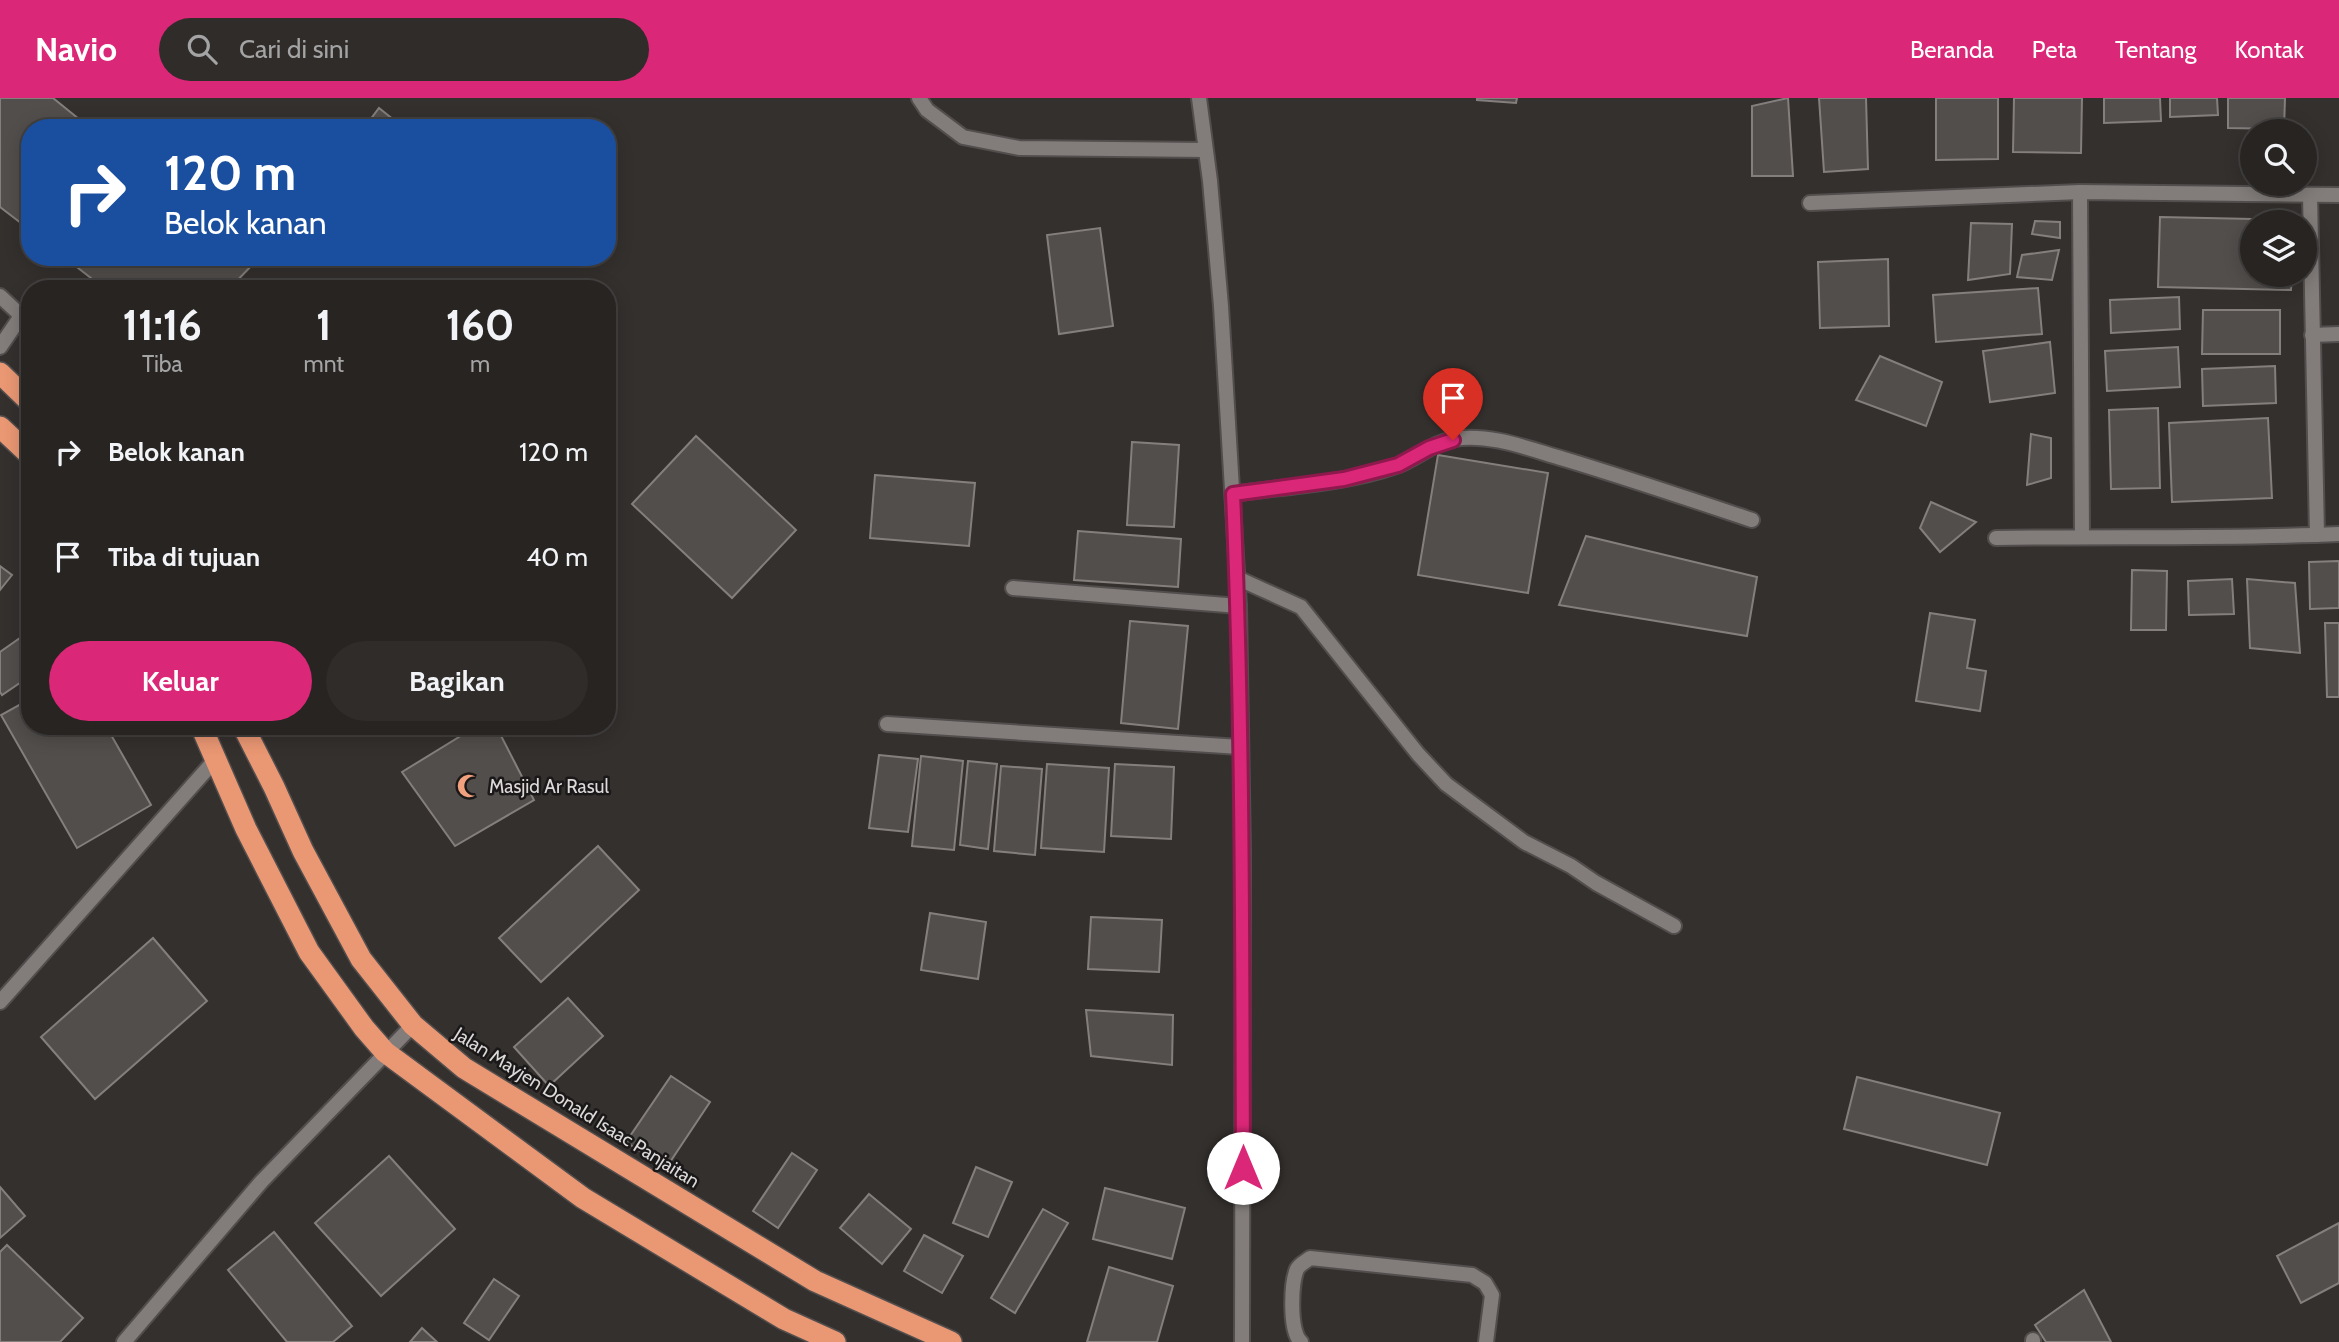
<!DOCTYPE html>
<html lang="id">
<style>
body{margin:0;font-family:Cabin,sans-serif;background:#2f2c2a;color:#f1f3f6;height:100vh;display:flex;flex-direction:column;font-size:26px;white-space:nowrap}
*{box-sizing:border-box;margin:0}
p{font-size:23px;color:#a4a4a5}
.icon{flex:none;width:38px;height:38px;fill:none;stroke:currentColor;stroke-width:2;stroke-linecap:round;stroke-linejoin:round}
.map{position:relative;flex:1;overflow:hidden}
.details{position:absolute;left:21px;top:182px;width:595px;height:455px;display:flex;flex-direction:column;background:#272422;border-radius:28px;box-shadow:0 4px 18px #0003,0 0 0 2px #434140}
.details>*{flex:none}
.guide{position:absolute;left:21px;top:21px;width:595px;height:147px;border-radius:28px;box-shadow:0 4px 18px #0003,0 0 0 2px #434140;background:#1a4fa0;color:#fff;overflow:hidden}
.tools{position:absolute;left:2240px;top:21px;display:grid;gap:14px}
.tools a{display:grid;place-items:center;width:77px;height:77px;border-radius:50%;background:#272422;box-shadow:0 4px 18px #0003,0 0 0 2px #434140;font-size:35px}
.pin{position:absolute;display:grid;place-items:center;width:60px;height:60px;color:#fff;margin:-72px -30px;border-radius:50% 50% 50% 0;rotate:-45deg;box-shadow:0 0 7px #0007}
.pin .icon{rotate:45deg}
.me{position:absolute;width:77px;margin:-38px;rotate:0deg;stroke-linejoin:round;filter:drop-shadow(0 0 5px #0008)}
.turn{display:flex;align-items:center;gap:24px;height:147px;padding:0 28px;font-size:32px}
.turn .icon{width:91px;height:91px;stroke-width:2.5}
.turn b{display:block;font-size:49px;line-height:60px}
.eta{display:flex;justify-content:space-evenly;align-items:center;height:119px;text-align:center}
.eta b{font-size:42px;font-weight:700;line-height:49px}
.primary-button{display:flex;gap:14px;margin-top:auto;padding:14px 28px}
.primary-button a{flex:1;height:80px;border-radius:42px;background:#db2777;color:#fff;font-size:28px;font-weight:700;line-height:80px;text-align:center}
.primary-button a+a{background:#2f2c2a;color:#f1f3f6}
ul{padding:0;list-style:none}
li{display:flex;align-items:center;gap:21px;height:105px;padding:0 28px}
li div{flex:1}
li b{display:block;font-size:26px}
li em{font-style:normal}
header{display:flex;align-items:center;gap:42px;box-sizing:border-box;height:98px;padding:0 35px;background:#db2777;color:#fff}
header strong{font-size:33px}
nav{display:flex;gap:38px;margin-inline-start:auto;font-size:24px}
.search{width:490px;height:63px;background:#2f2c2a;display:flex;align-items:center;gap:18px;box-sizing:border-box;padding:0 24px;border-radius:38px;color:#a4a4a5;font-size:26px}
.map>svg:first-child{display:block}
</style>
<header>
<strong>Navio</strong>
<div class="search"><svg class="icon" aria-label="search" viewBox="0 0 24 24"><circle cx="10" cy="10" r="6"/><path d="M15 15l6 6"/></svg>Cari di sini</div>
<nav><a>Beranda</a><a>Peta</a><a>Tentang</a><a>Kontak</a></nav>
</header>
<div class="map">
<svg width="2339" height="1244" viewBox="0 0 2339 1244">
<rect width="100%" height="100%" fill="#34302e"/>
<g fill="#524e4c" stroke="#847f7d" stroke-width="2">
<path d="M0,0H53L90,30H30V132L0,109Z"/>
<path d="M1477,0H1517L1516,5L1477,2Z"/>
<path d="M1788,0L1793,78H1752V8Z"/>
<path d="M1819,0H1866L1868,71L1824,74Z"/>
<path d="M1936,0H1998V61L1936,62Z"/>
<path d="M2014,0H2082L2081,55L2013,54Z"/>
<path d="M2104,0H2160L2161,23L2104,25Z"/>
<path d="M2170,0H2217L2218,17L2170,19Z"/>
<path d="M2228,0H2285L2284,31L2228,30Z"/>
<path d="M379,10L404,30H364Z"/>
<path d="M2160,119L2294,122L2293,124H2252V177H2292L2291,192L2158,189Z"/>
<path d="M2035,123L2060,124V140L2032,136Z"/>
<path d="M1971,125L2012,126L2010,176L1968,182Z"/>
<path d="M1100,130L1113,228L1059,236L1047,137Z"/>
<path d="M2059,152L2052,182L2017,179L2022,157Z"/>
<path d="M64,159H253L257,162L229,191H105Z"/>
<path d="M1888,161L1889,228L1820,230L1818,164Z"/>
<path d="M2038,190L2042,236L1936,244L1933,197Z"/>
<path d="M2179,199L2180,231L2111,235L2110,202Z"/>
<path d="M2203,212H2280V256H2202Z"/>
<path d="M2050,244L2055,295L1990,304L1983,253Z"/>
<path d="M2178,249L2180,289L2107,293L2105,253Z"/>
<path d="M1880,258L1942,284L1926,328L1856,302Z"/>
<path d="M2275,268L2276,305L2203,308L2202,271Z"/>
<path d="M2158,310L2160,390L2111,391L2109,312Z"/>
<path d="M2268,320L2272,400L2172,404L2169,325Z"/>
<path d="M2031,336L2051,340V380L2027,387Z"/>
<path d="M696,338L796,432L732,500L632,406Z"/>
<path d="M1132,344L1179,347L1174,429L1127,427Z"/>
<path d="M1438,357L1548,375L1528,495L1418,477Z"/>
<path d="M875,377L975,385L969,448L870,440Z"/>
<path d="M1931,404L1976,424L1940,454L1920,430Z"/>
<path d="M1078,433L1181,441L1178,489L1074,482Z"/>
<path d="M1586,438L1757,479L1747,538L1559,507Z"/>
<path d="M2339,463V510L2310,511L2309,464Z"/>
<path d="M0,468L12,477L0,492Z"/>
<path d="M2132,472L2167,473L2166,532H2131Z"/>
<path d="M2232,481L2234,516L2189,517L2188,483Z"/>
<path d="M2247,481L2295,485L2300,555L2250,550Z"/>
<path d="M1930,515L1975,522L1967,570L1986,573L1980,613L1916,603Z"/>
<path d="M1130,523L1188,528L1178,631L1121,625Z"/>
<path d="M2325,525H2339V599H2327Z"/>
<path d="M30,533V578L2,597L0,594V554Z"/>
<path d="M30,601V628H106L151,707L77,750L1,617Z"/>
<path d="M477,628H496L534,702L455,748L402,674Z"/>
<path d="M879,657L918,661L908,734L869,730Z"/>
<path d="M921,658L963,663L954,752L912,748Z"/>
<path d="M968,663L997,666L988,751L960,747Z"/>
<path d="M1047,666L1109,670L1104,754L1041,750Z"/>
<path d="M1115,666L1174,669L1171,741L1111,738Z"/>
<path d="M1001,668L1042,671L1035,757L994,753Z"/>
<path d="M598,748L639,792L541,884L499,840Z"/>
<path d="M930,815L986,824L978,881L921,872Z"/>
<path d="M1091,819L1162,822L1159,874L1088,871Z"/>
<path d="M153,840L207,903L95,1001L41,939Z"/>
<path d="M568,900L603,938L549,988L514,949Z"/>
<path d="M1086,912L1173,917L1172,967L1091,958Z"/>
<path d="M671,978L710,1004L666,1070L626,1044Z"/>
<path d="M1857,979L2000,1015L1987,1067L1844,1031Z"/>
<path d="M792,1055L817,1072L778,1130L753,1113Z"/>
<path d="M389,1058L455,1131L381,1198L315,1125Z"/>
<path d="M976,1069L1012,1084L988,1139L953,1125Z"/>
<path d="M0,1089L25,1118L0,1140Z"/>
<path d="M1105,1090L1185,1110L1172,1161L1093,1141Z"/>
<path d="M869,1096L911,1131L882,1166L840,1130Z"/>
<path d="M1043,1111L1068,1125L1015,1215L991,1200Z"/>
<path d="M2339,1125V1185L2301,1205L2277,1158Z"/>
<path d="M274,1134L352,1228L333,1244H287L228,1172Z"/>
<path d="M924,1137L963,1158L942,1195L904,1173Z"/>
<path d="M7,1147L83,1220L60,1244H0V1154Z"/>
<path d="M1109,1169L1173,1188L1157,1244H1087Z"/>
<path d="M494,1181L519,1198L489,1242L464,1225Z"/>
<path d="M2084,1192L2111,1244H2046L2035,1227Z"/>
<path d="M422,1230L437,1244H410Z"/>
</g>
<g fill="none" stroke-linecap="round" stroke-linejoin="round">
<g stroke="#524e4d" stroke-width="18">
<g id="lane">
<path d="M0,198L30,226"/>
<path d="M0,249L21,218"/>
<path d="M0,904L215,662"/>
<path d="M1301,1244C1289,1234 1291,1185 1297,1171C1300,1166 1305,1164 1310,1160L1472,1177L1485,1185L1492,1197L1486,1244"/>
</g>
</g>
<g stroke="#524e4d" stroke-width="18">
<g id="street">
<path d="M919,0L927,12L963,39L1019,50L1205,52"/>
<path d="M1199,0L1210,83L1221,208L1239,508L1243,754L1242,1244"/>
<path d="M2080,94L2082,438"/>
<path d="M2310,97L2317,437"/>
<path d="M1810,105L2080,94L2339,97"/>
<path d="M2312,237L2339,236"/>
<path d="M1233,396C1287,388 1344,386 1396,368C1416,361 1432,345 1454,341C1490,335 1529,351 1564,361C1627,380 1689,401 1752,422"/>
<path d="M1996,440C2111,438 2225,441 2339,436"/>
<path d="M1237,480L1301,509L1418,656L1446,686L1524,744L1571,768L1596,785L1674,828"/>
<path d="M1013,490L1239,508"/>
<path d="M887,626L1240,649"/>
<path d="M2033,1242V1244"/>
<path d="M124,1244L262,1083L413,927"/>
</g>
</g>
<g stroke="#524e4d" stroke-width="24">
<g id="highway">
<path d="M0,275L30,304"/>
<path d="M0,329L30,357"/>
<path d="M201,628L246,731L309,854L364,930L385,954L583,1100L784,1221L835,1244"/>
<path d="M243,628L274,689L303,753L361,861L413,927L464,970L815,1183L951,1244"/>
</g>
</g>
<use href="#lane" stroke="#827d7b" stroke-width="14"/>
<use href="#street" stroke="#827d7b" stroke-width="14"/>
<use href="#highway" stroke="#ea9773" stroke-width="21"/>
</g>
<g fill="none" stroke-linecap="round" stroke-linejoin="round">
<g stroke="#8e194d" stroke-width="18">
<path id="route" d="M1243,1070C1242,845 1243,621 1233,396L1344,381L1398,367L1429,350L1453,342"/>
</g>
<use href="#route" stroke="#db2777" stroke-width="12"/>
</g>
<defs>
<g id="mosque-bare" transform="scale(1.89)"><path d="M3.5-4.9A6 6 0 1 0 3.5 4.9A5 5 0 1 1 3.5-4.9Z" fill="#f2a17e" stroke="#1a1818" stroke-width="2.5" paint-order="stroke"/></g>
</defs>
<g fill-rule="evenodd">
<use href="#mosque-bare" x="469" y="688"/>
</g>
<g text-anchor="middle" stroke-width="5" stroke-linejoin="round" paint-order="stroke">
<g font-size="19" fill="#dcd9d8" stroke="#1a1818" text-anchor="start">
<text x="489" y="695">Masjid Ar Rasul</text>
</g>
<g font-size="19" fill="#dcd9d8" stroke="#1a1818">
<text transform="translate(577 1009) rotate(32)" y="7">Jalan Mayjen Donald Isaac Panjaitan</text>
</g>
</g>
</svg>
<div class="tools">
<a><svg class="icon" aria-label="search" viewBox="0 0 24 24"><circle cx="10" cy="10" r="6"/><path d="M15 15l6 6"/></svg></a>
<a><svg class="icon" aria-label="layers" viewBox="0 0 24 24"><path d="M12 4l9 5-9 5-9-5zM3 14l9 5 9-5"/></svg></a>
</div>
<div class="pin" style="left:1453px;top:342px;background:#d93025"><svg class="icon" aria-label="arrive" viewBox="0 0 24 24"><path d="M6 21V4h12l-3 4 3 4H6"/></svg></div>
<svg class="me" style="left:1243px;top:1070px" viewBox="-20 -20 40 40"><circle r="19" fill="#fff"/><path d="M0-13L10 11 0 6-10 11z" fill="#db2777"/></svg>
<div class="guide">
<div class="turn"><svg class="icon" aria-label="right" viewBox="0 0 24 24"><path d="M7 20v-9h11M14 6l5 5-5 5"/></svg><div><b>120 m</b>Belok kanan</div></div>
</div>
<section class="details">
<div class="eta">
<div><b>11:16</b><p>Tiba</p></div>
<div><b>1</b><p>mnt</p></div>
<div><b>160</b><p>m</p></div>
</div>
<ul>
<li><svg class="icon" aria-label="right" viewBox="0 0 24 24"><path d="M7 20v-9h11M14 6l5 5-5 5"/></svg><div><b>Belok kanan</b></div><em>120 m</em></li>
<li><svg class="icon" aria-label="arrive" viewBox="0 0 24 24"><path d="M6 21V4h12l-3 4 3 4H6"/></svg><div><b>Tiba di tujuan</b></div><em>40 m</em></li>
</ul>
<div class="primary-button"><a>Keluar</a><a>Bagikan</a></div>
</section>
</div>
